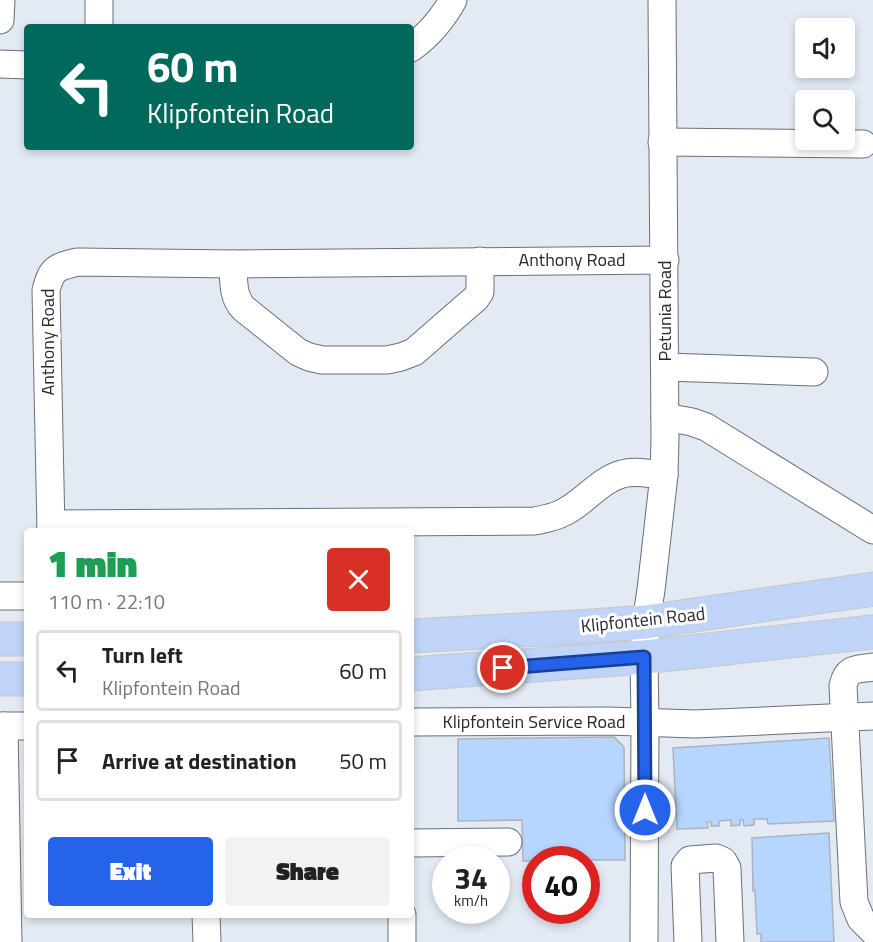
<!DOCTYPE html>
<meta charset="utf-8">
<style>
body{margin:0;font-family:"Titillium Web",sans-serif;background:#f2f2f2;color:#222;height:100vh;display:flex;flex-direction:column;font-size:22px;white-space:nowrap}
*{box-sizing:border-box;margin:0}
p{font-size:20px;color:#767676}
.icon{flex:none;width:33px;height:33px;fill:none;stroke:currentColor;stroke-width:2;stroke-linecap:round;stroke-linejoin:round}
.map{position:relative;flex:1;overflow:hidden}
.details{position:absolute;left:24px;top:528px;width:390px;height:390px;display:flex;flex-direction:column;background:#fff;border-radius:6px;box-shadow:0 3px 9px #0003}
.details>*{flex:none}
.top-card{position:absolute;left:24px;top:24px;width:390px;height:126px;border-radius:6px;box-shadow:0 3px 9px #0003;background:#00695c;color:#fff;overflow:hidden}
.buttons{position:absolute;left:795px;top:18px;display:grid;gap:12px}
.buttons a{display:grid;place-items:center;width:60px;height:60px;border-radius:6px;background:#fff;box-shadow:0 3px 9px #0003;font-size:30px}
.speed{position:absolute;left:432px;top:846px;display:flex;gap:12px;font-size:30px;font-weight:700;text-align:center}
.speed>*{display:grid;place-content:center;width:78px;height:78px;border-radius:50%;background:#fff;box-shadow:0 3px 9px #0003;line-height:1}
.speed small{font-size:15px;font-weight:400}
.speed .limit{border:9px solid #d22;background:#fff;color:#111}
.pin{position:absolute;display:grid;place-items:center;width:51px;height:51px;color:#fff;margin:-26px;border:3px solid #fff;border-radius:50%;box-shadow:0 2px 6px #0007}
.me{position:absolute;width:66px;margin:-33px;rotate:0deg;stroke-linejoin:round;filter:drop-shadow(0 0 4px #0008)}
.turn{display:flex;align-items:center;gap:21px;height:126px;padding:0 24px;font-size:27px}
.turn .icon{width:78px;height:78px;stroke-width:2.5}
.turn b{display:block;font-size:42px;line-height:51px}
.round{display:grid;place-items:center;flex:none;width:63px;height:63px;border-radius:6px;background:#f2f2f2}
.headline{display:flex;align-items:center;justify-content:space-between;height:102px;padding:0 24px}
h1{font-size:36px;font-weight:800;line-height:45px;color:#1e9e55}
.action{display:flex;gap:12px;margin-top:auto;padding:12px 24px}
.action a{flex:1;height:69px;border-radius:6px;background:#2563eb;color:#fff;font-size:24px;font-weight:800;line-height:69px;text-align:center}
.action a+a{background:#f2f2f2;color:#222}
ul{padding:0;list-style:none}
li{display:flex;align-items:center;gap:18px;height:81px;margin:0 12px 9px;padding:0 12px;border:3px solid #e0e0e0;border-radius:6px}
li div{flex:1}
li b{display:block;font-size:22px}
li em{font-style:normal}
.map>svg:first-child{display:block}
</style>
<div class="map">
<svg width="873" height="942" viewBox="0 0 873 942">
<rect width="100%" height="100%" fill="#e3eaf4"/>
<g fill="#b6d6ff" stroke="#acb3bc" stroke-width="1.5">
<path d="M614,737L624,747L625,860H536V861H523L522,820L458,821V739Z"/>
<path d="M829,738L834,821L768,824L767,819H754V825L744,826L743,820H740V825L731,826V820L719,821V826H711V822H707L708,828L677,829L673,748Z"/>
<path d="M829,833L834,942H761V934H757L755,890L753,891L752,838Z"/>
</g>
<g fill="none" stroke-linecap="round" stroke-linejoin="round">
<g stroke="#697078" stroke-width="29">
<g id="minor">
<path d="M0,20L1,0"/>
<path d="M99,27V0"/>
<path d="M411,48C429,35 442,20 453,0"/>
<path d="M0,64L27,65"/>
<path d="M662,142L863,144"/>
<path d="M233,264C234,280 232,296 243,308L298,352L309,357L322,360H387L401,357L414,352L476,298L480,292V261"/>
<path d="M665,367L814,372"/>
<path d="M665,417L692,422L706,427L873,530"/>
<path d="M51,524L535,521C543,519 551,518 558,515C582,506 597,481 622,474C635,470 650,474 664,475"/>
<path d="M51,531L46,290C52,268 56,267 78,262L233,264L665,260"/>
<path d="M0,596H27"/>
<path d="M873,667C856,670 847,667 843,686L854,902L861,919L873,931"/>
<path d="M411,722L608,721L695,724L873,716"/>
<path d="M0,726H27"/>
<path d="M4,726L8,942"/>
<path d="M411,843L508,842"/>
<path d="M206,915L207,942"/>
<path d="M402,915V942"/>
<path d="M644,942L645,722L644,657L646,622L651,590L664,475L665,439L662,0"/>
<path d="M688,942L685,866L690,860L716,858L723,861L727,868L730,942"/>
</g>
</g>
<g stroke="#c7c7c8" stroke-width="35">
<g id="major">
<path d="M411,636L593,626L646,622L873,589"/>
<path d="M0,639H27"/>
<path d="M411,674L644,657L873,632"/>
<path d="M0,679H27"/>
</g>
</g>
<use href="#minor" stroke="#fff" stroke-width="27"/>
<use href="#major" stroke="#bfd4f7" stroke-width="33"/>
</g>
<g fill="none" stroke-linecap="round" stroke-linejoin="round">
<g stroke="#184099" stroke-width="15">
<path id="route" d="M503,668L644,657L645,810"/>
</g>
<use href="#route" stroke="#2563eb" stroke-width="10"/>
</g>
<g text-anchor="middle" stroke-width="6" stroke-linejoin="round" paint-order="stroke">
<g font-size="18" fill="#27292d" stroke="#fff">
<text x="572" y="266">Anthony Road</text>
<text transform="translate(665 311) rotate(-90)" y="6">Petunia Road</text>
<text transform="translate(48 342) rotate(-90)" y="6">Anthony Road</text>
<text transform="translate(643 620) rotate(-6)" y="6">Klipfontein Road</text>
<text x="534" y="728">Klipfontein Service Road</text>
</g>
</g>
</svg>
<div class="buttons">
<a><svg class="icon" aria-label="sound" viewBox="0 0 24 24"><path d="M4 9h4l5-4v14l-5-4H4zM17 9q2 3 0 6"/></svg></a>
<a><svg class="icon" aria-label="search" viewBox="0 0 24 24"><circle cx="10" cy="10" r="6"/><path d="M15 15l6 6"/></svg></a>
</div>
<div class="speed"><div>34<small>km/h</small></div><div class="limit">40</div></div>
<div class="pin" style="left:503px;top:668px;background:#d93025"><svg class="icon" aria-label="arrive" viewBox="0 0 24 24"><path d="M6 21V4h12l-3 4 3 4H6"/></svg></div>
<svg class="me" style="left:645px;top:810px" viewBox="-20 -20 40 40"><circle r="17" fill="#2563eb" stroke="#fff" stroke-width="3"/><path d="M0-11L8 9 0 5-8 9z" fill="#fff"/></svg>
<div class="top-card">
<div class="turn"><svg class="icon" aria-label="left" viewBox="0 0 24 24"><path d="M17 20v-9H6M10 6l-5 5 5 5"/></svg><div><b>60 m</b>Klipfontein Road</div></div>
</div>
<section class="details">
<div class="headline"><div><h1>1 min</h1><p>110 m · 22:10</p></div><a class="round" style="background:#d93025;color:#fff"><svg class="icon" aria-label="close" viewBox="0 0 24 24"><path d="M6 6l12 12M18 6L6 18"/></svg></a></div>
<ul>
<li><svg class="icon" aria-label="left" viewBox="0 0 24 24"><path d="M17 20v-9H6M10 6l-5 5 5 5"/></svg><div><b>Turn left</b><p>Klipfontein Road</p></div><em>60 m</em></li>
<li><svg class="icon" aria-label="arrive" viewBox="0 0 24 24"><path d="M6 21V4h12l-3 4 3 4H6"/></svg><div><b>Arrive at destination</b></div><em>50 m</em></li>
</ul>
<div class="action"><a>Exit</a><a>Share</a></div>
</section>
</div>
